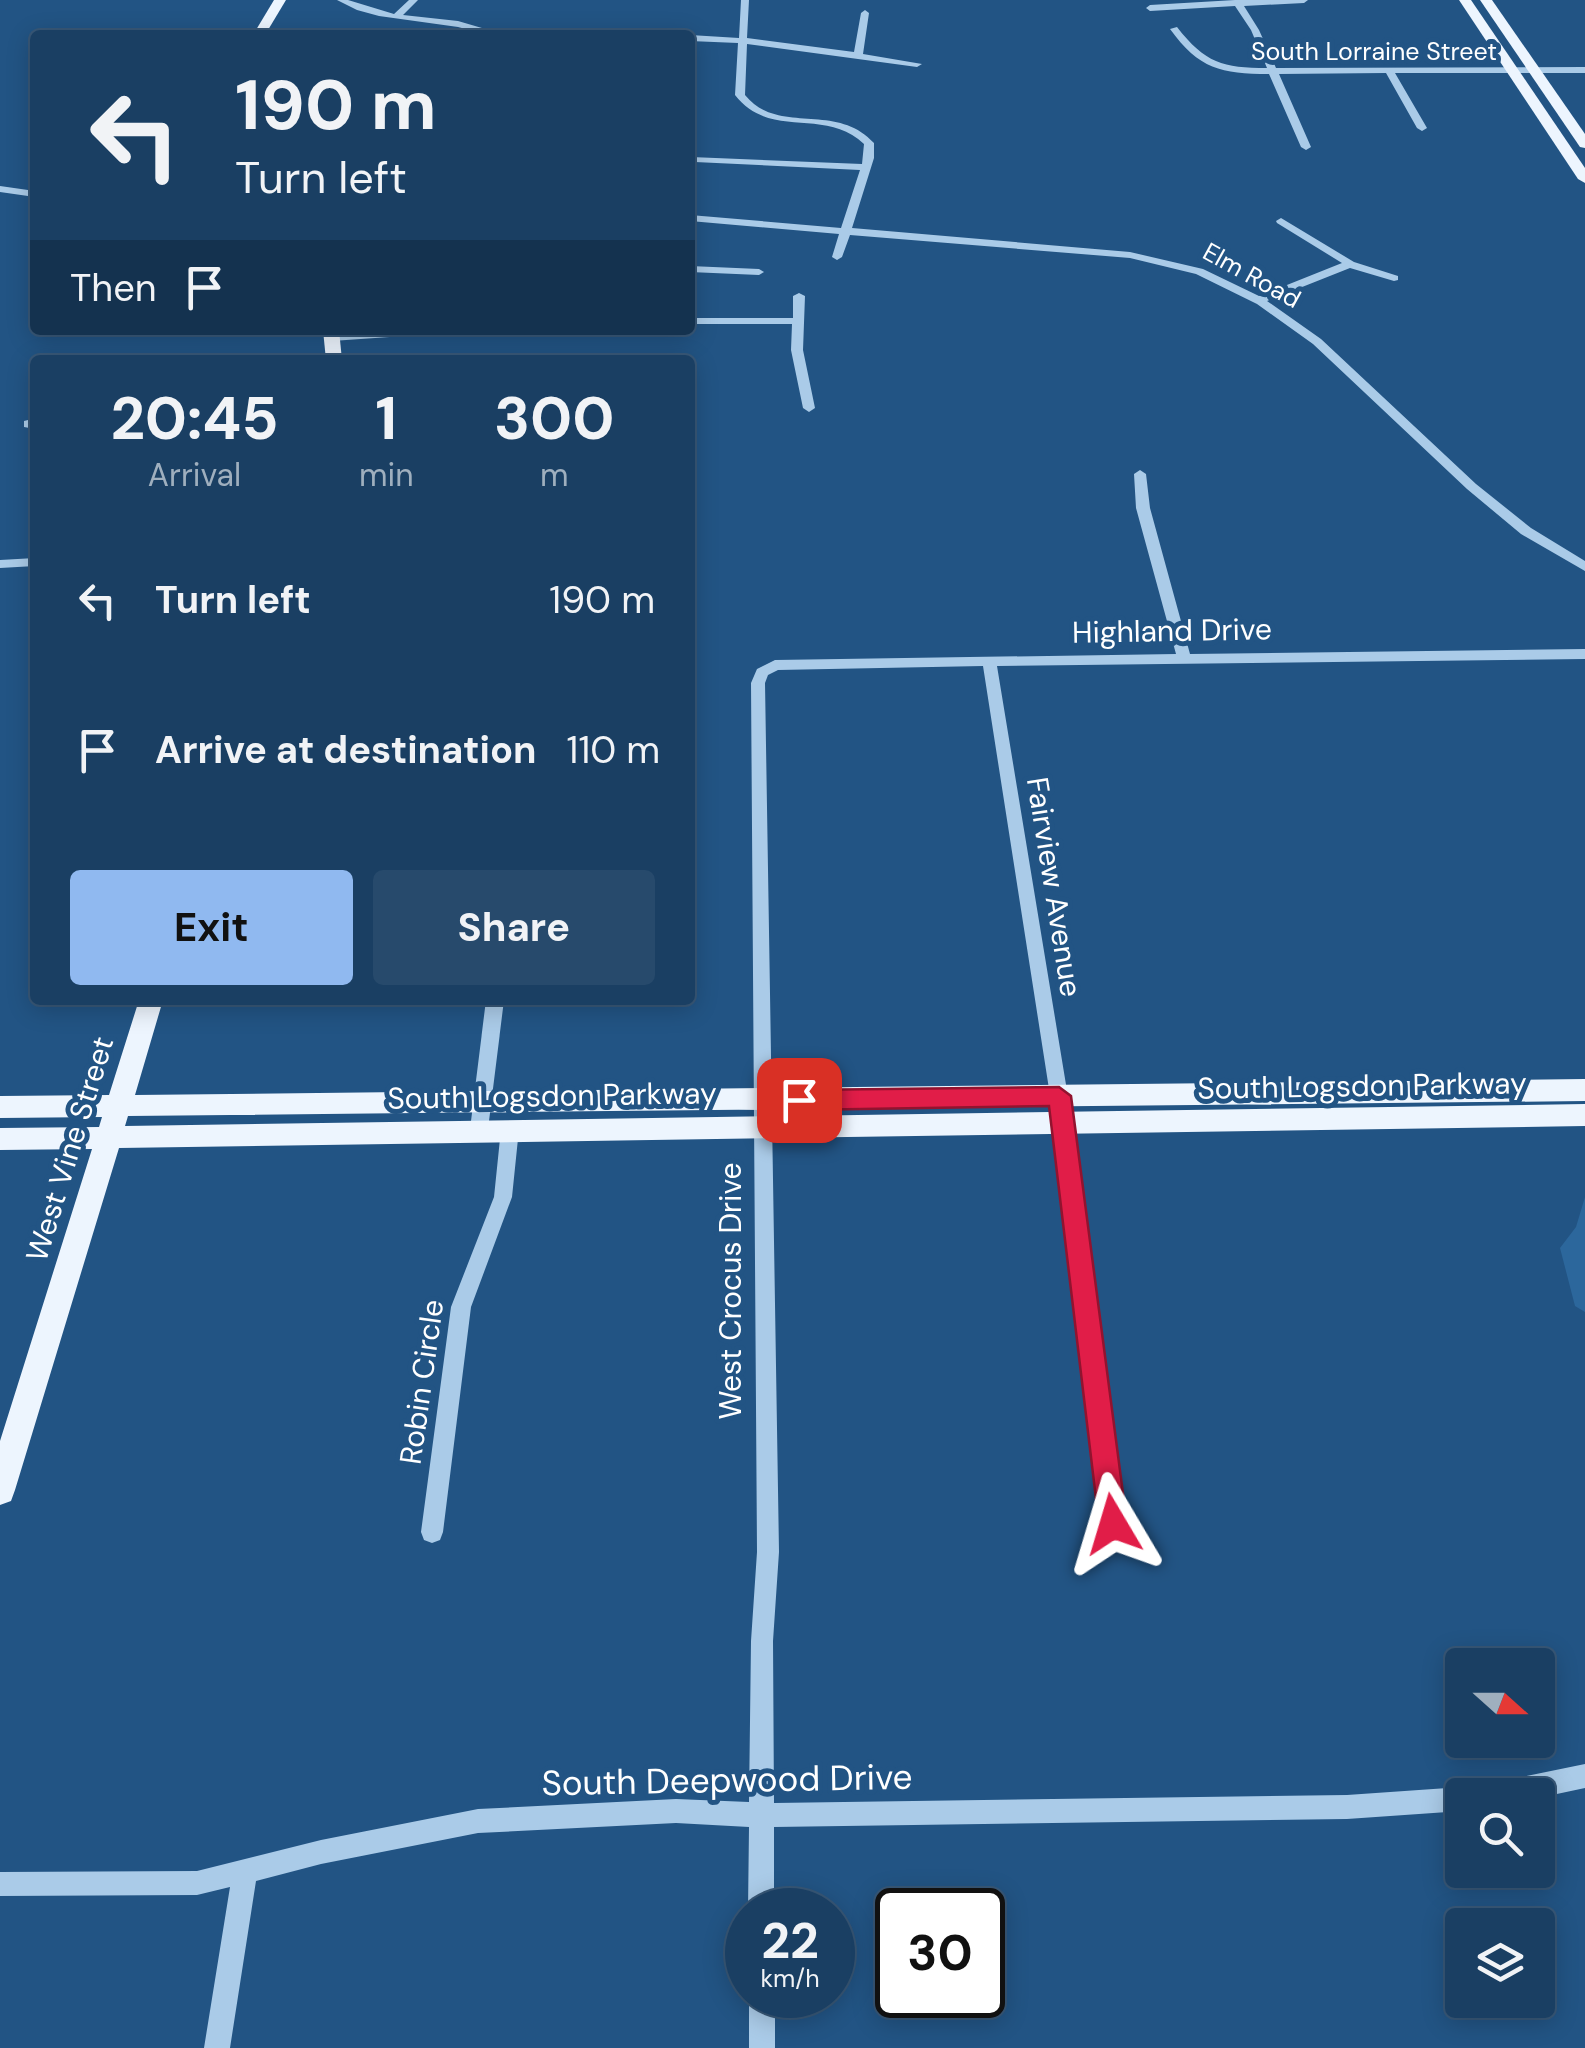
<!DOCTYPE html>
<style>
body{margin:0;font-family:"DM Sans",sans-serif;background:#274a6c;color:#f1f3f6;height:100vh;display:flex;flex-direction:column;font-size:38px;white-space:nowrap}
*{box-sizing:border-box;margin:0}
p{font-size:32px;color:#9fafbe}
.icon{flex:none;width:55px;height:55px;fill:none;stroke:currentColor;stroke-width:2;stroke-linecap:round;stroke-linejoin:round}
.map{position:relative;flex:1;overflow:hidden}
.side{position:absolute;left:30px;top:355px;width:665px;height:650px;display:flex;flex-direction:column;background:#1a3f63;border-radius:10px;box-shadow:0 5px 25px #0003,0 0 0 2px #385878}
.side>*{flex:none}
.banner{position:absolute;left:30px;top:30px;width:665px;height:305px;border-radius:10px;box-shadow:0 5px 25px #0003,0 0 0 2px #385878;background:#1a3f63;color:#f1f3f6;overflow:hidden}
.needle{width:65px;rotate:111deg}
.tools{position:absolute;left:1445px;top:1648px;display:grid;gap:20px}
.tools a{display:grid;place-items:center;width:110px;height:110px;border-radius:10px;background:#1a3f63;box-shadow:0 5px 25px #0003,0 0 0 2px #385878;font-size:50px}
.speed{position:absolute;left:725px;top:1888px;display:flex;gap:20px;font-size:50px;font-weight:700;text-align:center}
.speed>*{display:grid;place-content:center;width:130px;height:130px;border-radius:50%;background:#1a3f63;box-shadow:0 5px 25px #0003,0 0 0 2px #385878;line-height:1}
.speed small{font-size:25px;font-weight:400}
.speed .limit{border:5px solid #111;border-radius:15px;background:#fff;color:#111}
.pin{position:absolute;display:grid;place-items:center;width:85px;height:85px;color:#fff;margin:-42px;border-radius:20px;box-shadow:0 5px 15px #0006}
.me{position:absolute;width:110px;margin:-55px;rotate:353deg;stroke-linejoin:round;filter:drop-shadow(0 0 8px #0008)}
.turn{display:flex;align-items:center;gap:35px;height:210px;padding:0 40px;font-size:45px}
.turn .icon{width:130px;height:130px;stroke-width:2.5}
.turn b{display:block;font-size:70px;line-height:85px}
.then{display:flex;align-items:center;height:95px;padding:0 40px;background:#0003;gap:20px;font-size:38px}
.eta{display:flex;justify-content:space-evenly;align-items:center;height:170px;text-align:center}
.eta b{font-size:60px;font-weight:700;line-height:70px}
.cta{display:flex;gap:20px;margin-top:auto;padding:20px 40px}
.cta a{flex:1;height:115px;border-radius:10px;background:#90b9f0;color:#111;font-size:40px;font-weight:700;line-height:115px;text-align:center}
.cta a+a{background:#274a6c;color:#f1f3f6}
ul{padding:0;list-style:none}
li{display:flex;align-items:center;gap:30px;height:150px;padding:0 40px}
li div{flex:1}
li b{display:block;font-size:38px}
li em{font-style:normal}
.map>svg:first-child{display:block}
</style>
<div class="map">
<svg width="1585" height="2048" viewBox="0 0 1585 2048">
<rect width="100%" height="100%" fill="#225484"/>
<path fill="#2c679c" d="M1585,1197V1312L1575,1306L1560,1248L1576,1227Z"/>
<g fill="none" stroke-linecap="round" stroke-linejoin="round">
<g fill="#aacbe8" fill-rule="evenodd">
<path d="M337,0H348L394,14L409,0H418L403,15L458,21L499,33L577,32L581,35H488L458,27L379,16L357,10Z"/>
<path d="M741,0H749L747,38L854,52L861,13L865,10L869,13L863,54L922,64L917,67L747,44L745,95C778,136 836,101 874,143V158L852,228L1130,252L1203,269L1259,296L1342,263L1277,223L1276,221L1281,218L1354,262L1398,276V280L1394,281L1350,268L1267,301L1321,339L1476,484L1531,528L1585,561V571L1521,534L1467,489L1313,344L1257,304L1196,274L1130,258L850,235L842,257L837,260L832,257L839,234L690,221V215L841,228L860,170L695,162L690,159L691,157L862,164L864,144C825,106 771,141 735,95L738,43L690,41V35L739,38Z"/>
<path d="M1235,0H1308L1304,3L1244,6L1259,30L1276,68L1585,67V73H1395L1427,128L1422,131L1417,128L1386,73L1279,74L1311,147L1306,150L1301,147L1269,74C1221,74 1199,69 1170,29L1177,27C1205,63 1223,68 1267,68L1251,30L1235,6L1150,11L1146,8L1150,5Z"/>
<path d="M0,186L35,191V197L0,192Z"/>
<path d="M690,266L759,269L764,272L759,275L690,272Z"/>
<path d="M799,293L805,296L803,350L815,408L809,412L803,408L791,350L792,324H690V318H793V296Z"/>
<path d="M397,330H453L447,333L332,341L326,338L332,335Z"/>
<path d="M28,420L35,421V429L24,427V421Z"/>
<path d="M1140,470L1146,474L1150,508L1190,654L1585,649V659L997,666L1072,1121L1124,1524L1121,1532L1113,1535L1105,1532L1102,1524L1054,1121L983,666L778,670L768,675L765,683L779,1552L773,1641L774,1803L1347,1795L1462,1787L1471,1790L1472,1795H1462V1811L1347,1819L774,1827V1910H748L749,1827L676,1823L478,1833L321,1864L256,1881L230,2048H204L230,1887L197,1895L0,1896V1872L197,1871L321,1840L478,1809L676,1799L749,1802L751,1641L757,1552L751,683L757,669L775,660L1176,654L1136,508L1134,474Z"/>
<path d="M35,558V566L0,568V560Z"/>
<path d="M486,1000H504L488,1129L486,1134L479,1137L472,1134L470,1129Z"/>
<path d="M510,1121L517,1124L519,1129L512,1197L471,1307L443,1532L440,1540L432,1543L424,1540L421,1532L451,1307L494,1197L501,1129L503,1124Z"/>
<path d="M1585,1764V1788L1538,1798V1795H1480L1483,1786L1492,1783Z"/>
<rect x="749" y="1995" width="26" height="53"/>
</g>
<g fill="#edf5fe" fill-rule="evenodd">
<path d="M274,0H286L265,35H253Z"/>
<path d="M1459,0H1471L1585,168V183L1578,179Z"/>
<path d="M1480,0H1492L1585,134V148L1580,147Z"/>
<path d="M323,330H339L342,360H326Z"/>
<path d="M139,1000H163L135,1095L1585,1079V1101L128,1116L125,1126L1585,1104V1126L119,1148L15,1490L11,1501L0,1505V1441L92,1149L0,1150V1128L99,1127L102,1117L0,1118V1096L109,1095Z"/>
</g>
</g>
<path fill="#e11d48" stroke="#92132f" stroke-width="2.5" d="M1059,1087L1071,1096L1127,1524L1123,1534L1113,1538L1103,1534L1099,1524L1049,1106L799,1110L787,1100L799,1090Z"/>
<g text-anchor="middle" stroke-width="10" stroke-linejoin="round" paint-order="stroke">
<g font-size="25" fill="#fff" stroke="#225484">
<text x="1374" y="60">South Lorraine Street</text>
<text transform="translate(1252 275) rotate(29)" y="9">Elm Road</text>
</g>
<g font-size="30" fill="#fff" stroke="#225484">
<text transform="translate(1172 631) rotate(-1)" y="10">Highland Drive</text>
<text transform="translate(1054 887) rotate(81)" y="10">Fairview Avenue</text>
<text transform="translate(1362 1086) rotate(-1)" y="10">South Logsdon Parkway</text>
<text transform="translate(552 1096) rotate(-1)" y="10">South Logsdon Parkway</text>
<text transform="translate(70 1149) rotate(-73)" y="10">West Vine Street</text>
<text transform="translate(731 1291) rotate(-90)" y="10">West Crocus Drive</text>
<text transform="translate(422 1382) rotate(-82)" y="10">Robin Circle</text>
</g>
<g font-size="35" fill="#fff" stroke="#225484">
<text transform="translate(727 1780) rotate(-1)" y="12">South Deepwood Drive</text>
</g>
</g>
</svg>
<div class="tools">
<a><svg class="needle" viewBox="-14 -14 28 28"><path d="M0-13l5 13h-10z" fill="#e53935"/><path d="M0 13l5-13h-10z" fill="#9fafbe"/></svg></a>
<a><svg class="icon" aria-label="search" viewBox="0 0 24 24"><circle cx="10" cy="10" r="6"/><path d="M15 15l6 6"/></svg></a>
<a><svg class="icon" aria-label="layers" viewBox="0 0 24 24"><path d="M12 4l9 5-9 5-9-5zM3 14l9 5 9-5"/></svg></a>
</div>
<div class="speed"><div>22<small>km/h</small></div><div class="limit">30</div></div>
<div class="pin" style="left:799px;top:1100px;background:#d93025"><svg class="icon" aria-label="arrive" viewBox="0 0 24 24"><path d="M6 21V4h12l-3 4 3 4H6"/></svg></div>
<svg class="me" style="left:1113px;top:1524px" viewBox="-20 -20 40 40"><path d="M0-17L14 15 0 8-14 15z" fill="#e11d48" stroke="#fff" stroke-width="4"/></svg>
<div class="banner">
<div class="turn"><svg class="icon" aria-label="left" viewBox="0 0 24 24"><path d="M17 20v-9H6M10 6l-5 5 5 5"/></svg><div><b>190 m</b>Turn left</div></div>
<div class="then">Then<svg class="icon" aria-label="arrive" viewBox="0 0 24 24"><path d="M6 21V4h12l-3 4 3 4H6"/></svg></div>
</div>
<section class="side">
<div class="eta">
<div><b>20:45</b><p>Arrival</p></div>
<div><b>1</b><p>min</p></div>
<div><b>300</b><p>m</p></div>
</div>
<ul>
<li><svg class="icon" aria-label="left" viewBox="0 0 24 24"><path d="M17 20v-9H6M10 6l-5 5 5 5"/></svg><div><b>Turn left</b></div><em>190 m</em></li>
<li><svg class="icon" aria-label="arrive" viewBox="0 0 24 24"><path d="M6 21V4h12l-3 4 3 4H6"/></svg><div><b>Arrive at destination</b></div><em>110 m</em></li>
</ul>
<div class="cta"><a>Exit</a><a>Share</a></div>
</section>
</div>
